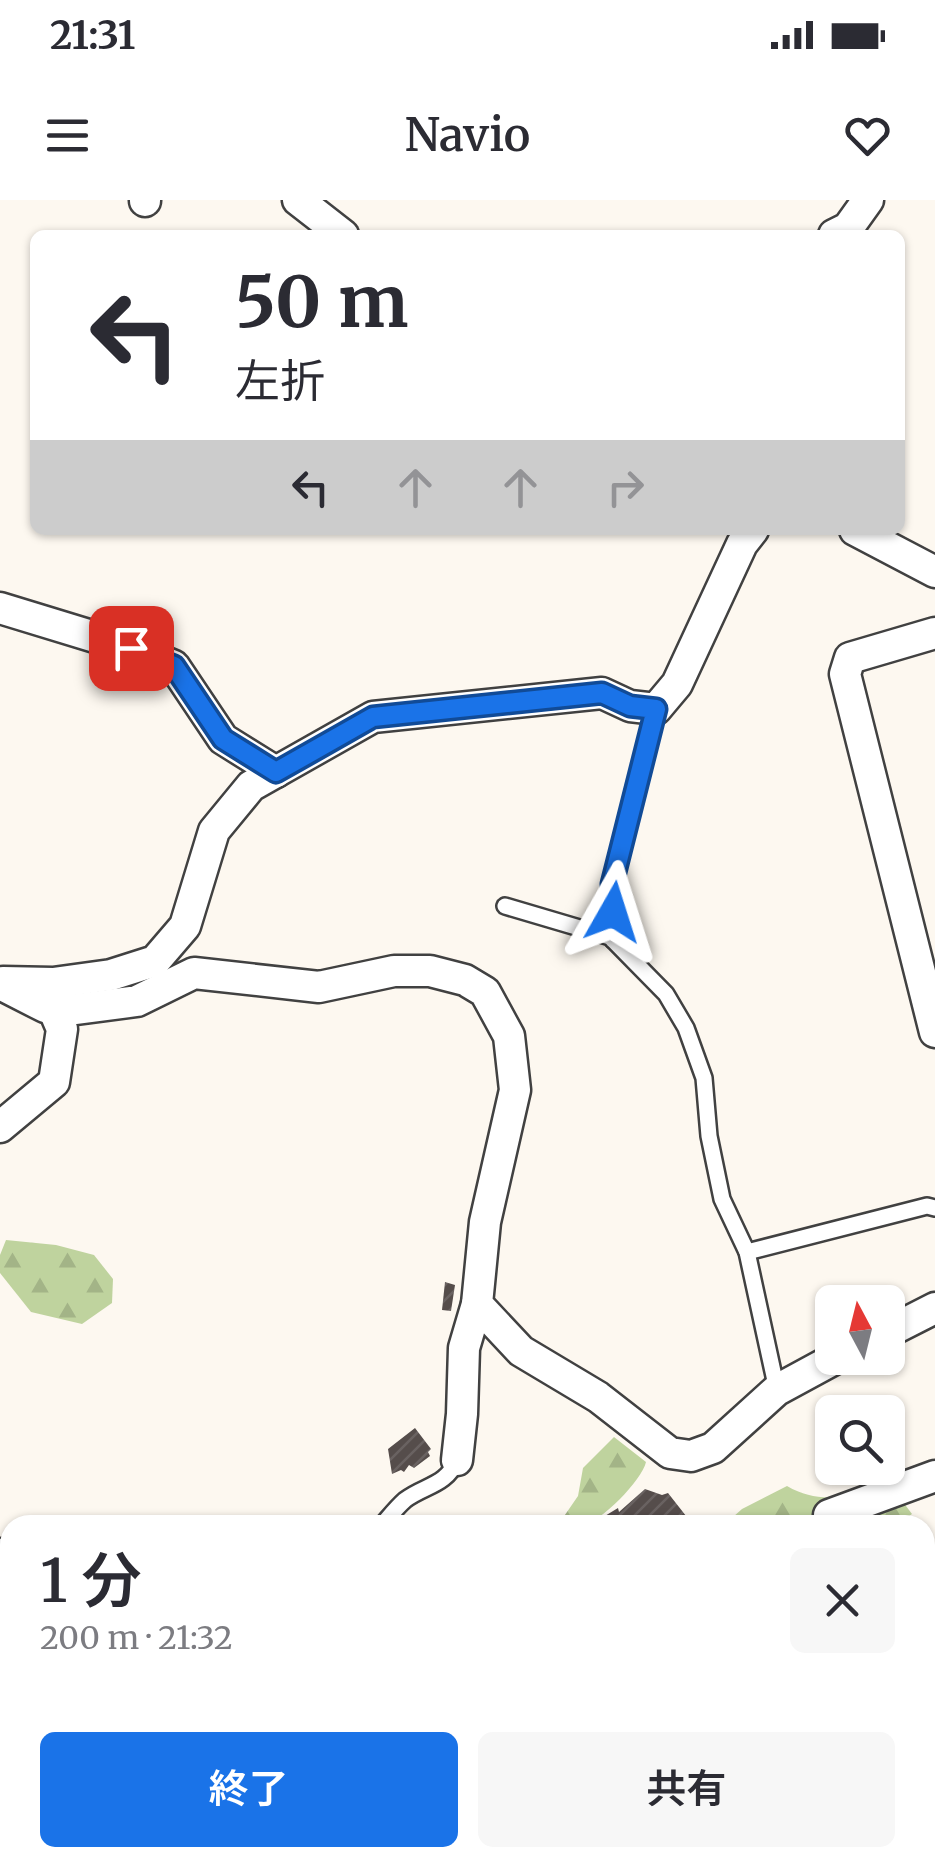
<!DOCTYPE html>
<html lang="ja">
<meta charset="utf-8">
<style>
body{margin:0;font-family:Merriweather,"Noto Sans JP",serif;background:#f7f7f7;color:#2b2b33;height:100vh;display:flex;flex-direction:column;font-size:38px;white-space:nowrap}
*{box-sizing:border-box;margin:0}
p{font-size:32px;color:#7c7c81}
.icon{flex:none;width:55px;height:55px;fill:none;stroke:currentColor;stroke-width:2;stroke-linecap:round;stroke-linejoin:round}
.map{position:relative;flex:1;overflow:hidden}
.panel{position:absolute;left:0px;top:1315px;width:935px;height:352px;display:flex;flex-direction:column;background:#fff;border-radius:30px 30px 0 0;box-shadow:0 2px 8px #0004}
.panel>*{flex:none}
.top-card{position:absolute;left:30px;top:30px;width:875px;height:305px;border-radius:15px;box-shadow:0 2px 8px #0004;background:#fff;color:#2b2b33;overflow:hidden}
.needle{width:65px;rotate:353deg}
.fabs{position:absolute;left:815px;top:1085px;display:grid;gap:20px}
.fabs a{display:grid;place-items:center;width:90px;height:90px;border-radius:15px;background:#fff;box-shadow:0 2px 8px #0004;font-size:50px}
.pin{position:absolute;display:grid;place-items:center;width:85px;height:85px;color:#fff;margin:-42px;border-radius:20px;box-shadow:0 5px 15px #0006}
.me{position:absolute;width:110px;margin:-55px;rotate:6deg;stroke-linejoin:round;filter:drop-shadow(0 0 8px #0008)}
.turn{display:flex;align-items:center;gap:35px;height:210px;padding:0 40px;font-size:45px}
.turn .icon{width:130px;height:130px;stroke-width:2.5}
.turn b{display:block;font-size:70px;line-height:85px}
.lanes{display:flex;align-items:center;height:95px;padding:0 40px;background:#0003;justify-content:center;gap:50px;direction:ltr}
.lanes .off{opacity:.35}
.round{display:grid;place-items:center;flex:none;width:105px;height:105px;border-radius:15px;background:#f7f7f7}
.head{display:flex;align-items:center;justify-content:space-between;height:170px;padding:0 40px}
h1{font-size:60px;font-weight:600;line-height:75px}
.cta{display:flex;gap:20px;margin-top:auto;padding:20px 40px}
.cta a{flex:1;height:115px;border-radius:15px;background:#1a73e8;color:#fff;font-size:40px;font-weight:600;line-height:115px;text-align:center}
.cta a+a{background:#f7f7f7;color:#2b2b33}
.status{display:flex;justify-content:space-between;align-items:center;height:70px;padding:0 50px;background:#fff;direction:ltr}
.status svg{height:28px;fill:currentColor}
header{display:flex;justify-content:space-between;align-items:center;height:130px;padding:0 40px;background:#fff;font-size:45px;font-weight:600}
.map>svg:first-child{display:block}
</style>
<div class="status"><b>21:31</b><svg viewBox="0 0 49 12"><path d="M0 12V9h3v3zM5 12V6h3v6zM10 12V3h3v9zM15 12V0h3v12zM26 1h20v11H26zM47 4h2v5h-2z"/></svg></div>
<header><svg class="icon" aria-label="menu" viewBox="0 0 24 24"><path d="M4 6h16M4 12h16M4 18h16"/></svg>Navio<svg class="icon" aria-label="heart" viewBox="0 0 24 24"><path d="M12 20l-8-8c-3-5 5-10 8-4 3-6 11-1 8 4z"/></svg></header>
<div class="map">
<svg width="935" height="1667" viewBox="0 0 935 1667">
<defs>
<pattern id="forest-firs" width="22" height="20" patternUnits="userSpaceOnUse" patternTransform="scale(2.5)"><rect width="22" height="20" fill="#bfd39e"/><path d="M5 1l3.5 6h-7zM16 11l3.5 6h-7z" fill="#a3b487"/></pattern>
<pattern id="cemetery-stones" width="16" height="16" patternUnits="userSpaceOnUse" patternTransform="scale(2.5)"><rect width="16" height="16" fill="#d9ddc3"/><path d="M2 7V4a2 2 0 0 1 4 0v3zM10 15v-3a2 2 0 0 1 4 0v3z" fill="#b9bca6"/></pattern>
<pattern id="building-hatch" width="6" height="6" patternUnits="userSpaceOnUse" patternTransform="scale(2.5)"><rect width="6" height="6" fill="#554d4b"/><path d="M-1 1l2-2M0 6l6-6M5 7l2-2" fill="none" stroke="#696261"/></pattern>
</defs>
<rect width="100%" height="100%" fill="#fdf8f0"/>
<g fill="url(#forest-firs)">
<path d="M6,1040L56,1045L94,1055L113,1079L112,1103L82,1124L31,1112L0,1073V1055Z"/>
<path d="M614,1237L646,1262C642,1280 601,1322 583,1325C575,1326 566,1325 558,1325L578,1296L583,1268Z"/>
<path d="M787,1286C823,1307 853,1294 891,1286L912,1314L897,1325H724L742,1309Z"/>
<path d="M0,1482L10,1483V1658H332L320,1667H0Z"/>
<path d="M432,1658H924L931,1667H443Z"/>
</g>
<path fill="url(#cemetery-stones)" d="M337,1658H427L438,1667H326Z"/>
<g fill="url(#building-hatch)">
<path d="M445,1082L455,1085L451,1111L442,1110Z"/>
<path d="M415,1228L431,1249L428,1252L430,1256L414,1268L409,1265L404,1272L401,1270L392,1274L388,1249Z"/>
<path d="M645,1289L662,1295L668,1293L690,1321L685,1325H590L618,1308L619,1312Z"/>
</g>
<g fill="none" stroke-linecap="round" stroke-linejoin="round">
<g stroke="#414141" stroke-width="20">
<g id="lane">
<path d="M505,706L610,737L666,794L686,828L704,878L709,936L722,999L747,1052L777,1190"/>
<path d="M613,740L612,684L656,509"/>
<path d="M747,1052L927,1006L935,1008"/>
<path d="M382,1325C389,1317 397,1307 405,1300C425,1285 446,1286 457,1260"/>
</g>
</g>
<g stroke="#414141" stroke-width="35">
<g id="street">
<path d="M145,0V1"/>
<path d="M298,0L343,35"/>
<path d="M834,35L848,28L868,0"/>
<path d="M855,330L935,372"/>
<path d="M0,408L131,448L174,466L223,539L276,572"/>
<path d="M935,433L850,458L845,474L935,832"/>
<path d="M3,782L53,783L111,775L155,761L185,726L214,631L251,586L373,517L602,493L630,506L656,509L677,484L742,344L753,330"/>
<path d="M0,784L45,807L69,810L137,801L194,773L319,787L394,771H430L465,780L485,792L509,836L515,890L485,1022L477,1104L521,1151L598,1197L670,1253L691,1256L713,1248L777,1190L836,1158"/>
<path d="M0,927L54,882L62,829L53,808"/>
<path d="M888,1132L935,1108"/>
<path d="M457,1260L462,1214L464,1148L477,1104"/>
<path d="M829,1315L935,1276"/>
<path d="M0,1354L10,1363"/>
</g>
</g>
<use href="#lane" stroke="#fff" stroke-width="15"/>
<use href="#street" stroke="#fff" stroke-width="30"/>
</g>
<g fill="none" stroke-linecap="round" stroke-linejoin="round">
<g stroke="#114b97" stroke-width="25">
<path id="route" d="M131,448L174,466L223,539L276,572L373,517L602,493L630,506L656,509L612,684L613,712"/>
</g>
<use href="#route" stroke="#1a73e8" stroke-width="18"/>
</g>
</svg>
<div class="fabs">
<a><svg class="needle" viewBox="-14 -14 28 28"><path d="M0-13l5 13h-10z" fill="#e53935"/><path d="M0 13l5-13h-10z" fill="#7c7c81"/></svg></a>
<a><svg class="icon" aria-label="search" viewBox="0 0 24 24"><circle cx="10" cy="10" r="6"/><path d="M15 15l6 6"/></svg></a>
</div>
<div class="pin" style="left:131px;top:448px;background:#d93025"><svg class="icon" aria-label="arrive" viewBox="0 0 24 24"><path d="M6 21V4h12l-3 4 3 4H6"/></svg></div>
<svg class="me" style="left:613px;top:712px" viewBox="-20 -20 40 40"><path d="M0-17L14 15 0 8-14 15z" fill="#1a73e8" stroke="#fff" stroke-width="4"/></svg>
<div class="top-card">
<div class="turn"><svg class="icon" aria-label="left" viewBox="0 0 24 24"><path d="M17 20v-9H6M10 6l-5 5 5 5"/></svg><div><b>50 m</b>左折</div></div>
<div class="lanes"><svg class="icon" aria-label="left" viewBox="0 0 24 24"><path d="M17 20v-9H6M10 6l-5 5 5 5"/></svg><svg class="icon off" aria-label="ahead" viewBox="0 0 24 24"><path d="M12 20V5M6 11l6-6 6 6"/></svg><svg class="icon off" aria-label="ahead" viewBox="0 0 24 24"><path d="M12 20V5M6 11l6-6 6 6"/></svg><svg class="icon off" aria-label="right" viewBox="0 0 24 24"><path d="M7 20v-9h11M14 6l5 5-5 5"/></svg></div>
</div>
<section class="panel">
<div class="head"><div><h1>1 分</h1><p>200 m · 21:32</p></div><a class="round"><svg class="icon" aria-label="close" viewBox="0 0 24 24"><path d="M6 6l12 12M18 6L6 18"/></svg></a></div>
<div class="cta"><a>終了</a><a>共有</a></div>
</section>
</div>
